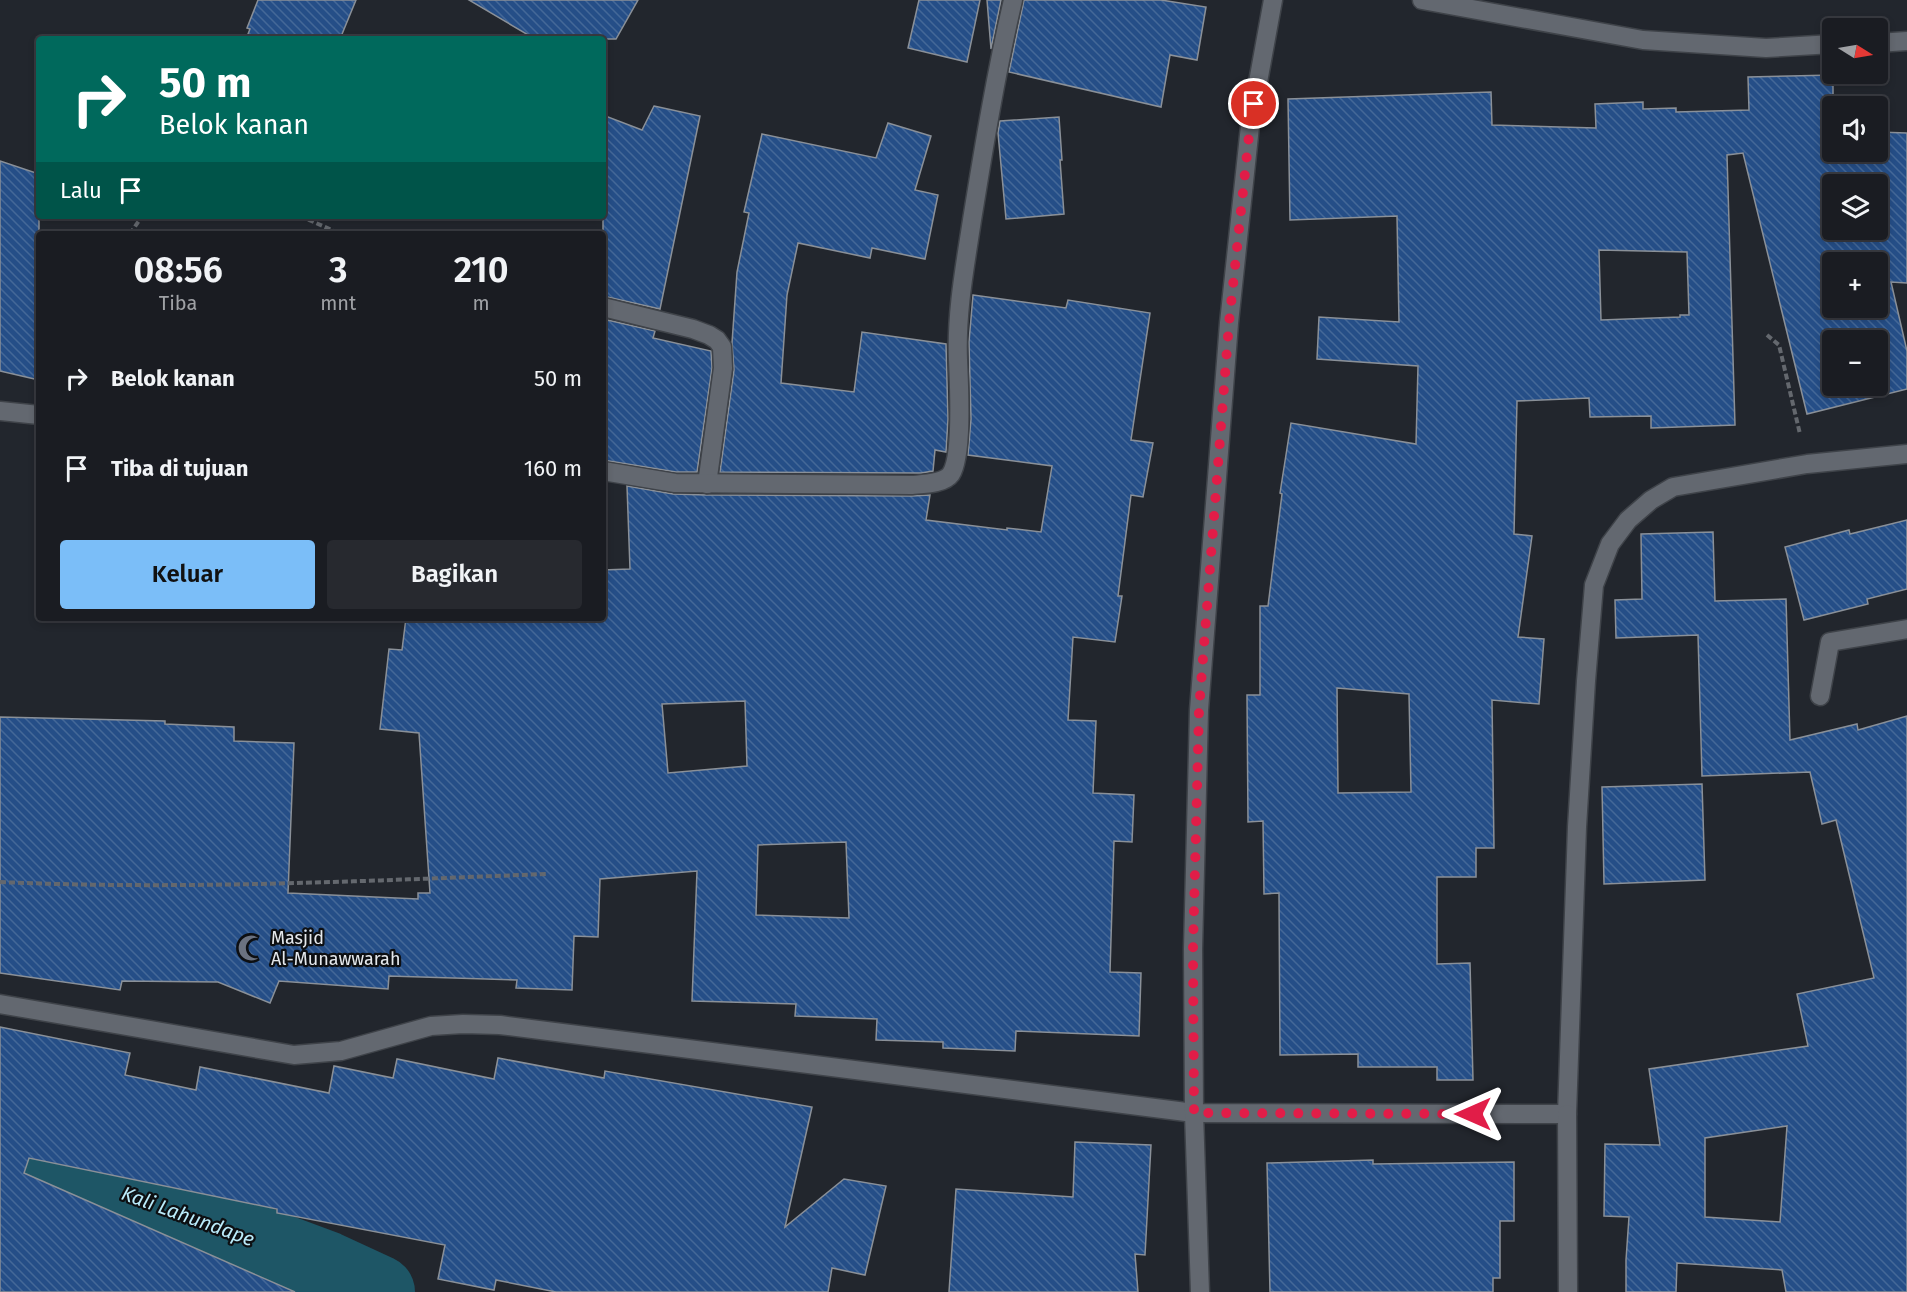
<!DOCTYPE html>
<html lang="id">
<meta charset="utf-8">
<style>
body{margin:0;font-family:"Fira Sans",sans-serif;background:#27292f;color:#f1f3f6;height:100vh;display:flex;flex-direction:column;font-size:22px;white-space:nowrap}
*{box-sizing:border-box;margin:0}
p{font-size:20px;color:#9fa1a5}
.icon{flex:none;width:33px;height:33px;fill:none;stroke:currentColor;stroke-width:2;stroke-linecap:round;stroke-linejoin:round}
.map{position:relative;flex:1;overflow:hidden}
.side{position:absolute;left:36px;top:231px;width:570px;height:390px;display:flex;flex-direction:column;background:#1a1c22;border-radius:6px;box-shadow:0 3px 9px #0003,0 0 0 2px #383a40}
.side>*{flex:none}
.banner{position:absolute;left:36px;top:36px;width:570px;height:183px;border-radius:6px;box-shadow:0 3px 9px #0003,0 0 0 2px #383a40;background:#00695c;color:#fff;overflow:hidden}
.needle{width:39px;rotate:101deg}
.buttons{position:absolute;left:1822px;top:18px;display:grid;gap:12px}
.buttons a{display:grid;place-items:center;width:66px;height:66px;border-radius:6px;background:#1a1c22;box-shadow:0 3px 9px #0003,0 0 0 2px #383a40;font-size:30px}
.pin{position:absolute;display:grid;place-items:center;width:51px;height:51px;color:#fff;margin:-26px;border:3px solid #fff;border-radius:50%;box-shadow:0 2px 6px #0007}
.me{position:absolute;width:66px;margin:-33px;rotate:270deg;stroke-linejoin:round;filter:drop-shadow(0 0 4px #0008)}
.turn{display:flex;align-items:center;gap:21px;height:126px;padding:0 24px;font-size:27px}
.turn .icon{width:78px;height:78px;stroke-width:2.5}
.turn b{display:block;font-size:42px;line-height:51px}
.then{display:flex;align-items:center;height:57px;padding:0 24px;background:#0003;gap:12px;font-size:22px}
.eta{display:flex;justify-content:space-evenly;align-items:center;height:102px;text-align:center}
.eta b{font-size:36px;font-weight:600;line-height:42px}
.cta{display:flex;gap:12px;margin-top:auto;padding:12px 24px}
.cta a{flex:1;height:69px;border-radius:6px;background:#7bbef8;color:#111;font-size:24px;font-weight:600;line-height:69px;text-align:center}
.cta a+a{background:#27292f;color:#f1f3f6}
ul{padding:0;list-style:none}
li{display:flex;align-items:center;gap:18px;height:90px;padding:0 24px}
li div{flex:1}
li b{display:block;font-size:22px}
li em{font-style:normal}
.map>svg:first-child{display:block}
</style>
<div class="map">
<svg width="1907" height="1292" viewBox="0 0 1907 1292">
<defs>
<pattern id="building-back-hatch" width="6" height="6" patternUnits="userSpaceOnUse" patternTransform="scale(1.5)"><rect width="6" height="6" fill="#254e87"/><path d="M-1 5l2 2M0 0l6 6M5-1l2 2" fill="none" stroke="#446898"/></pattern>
</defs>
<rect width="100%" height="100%" fill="#22262d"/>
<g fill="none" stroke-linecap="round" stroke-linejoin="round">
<path stroke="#1e5666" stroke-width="74" d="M0,1135L108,1187L326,1268L378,1292"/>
</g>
<g fill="url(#building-back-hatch)" stroke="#8a9098" stroke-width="1.5" fill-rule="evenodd">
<path d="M258,0H356L340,39H246L250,29L247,28Z"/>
<path d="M469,0H638L616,39H535Z"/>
<path d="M919,0H980L967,62L908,48Z"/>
<path d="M987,0H1001L991,49Z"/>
<path d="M1024,0H1161L1206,7L1197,60L1170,55L1161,107L1009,72Z"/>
<path d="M1833,75V152H1878V132L1907,133V283L1891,282L1907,351V389L1807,414L1743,153L1727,155L1735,425L1651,428V416L1590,417L1589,398L1517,401L1514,534L1532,536L1518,637L1544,639L1539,704L1492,700L1494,848H1476V877H1437V964L1470,963L1473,1080H1437V1067H1358V1054L1280,1055L1279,893L1264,894L1263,821L1248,822L1247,695H1260V606H1268L1282,494L1280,493L1291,423L1416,444L1418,366L1317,359L1319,317L1399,322L1397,216L1290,220L1288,99L1491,92L1492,125L1596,128L1595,104L1643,102V109L1676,108V112L1749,110L1748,77ZM1833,184H1878V230H1833ZM1599,250L1687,252L1689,315H1680V317L1601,320ZM1833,262H1878V308H1833ZM1833,340H1878V386H1833ZM1337,688L1409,694L1411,792L1338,793Z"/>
<path d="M654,106L700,116L660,309L603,296V115L642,130Z"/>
<path d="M1059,117L1062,160H1060L1064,214L1006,219L998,133L1000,121Z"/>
<path d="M888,123L931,136L915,190L938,195L925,259L872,248L870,258L798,243L787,295L781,383L854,392L862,332L946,344L948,419L946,452L935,450L933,471L921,473L720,472L734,370L732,343L737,272L749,213L744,212L762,134L876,158Z"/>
<path d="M0,161L39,174V380L0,371Z"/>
<path d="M973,295L1066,308L1068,300L1150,313L1131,440L1153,443L1143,497L1131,495L1118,596H1122L1115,642L1073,637L1068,720L1096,721L1093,793L1134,795L1132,842L1114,841L1110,972L1141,973L1139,1036L1016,1031L1015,1051L943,1048V1042L876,1040L877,1019L795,1016L796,1004L692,1001L697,871L600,879L598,937L574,936L572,990L516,988L517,980L389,976L388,989L279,981L270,1003L218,982L122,981L120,990L0,973V717L165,721V724L234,727V741L294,743L288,893L418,899V893H430L419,733L380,729L389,649L402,650L406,618H603V570L630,569L627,486L673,494L706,495L912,496L930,495L926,520L1007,530V528L1041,532L1052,466L968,455L971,419L969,342ZM745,701L747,766L668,773L662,704ZM846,842L849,918L756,915L758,845Z"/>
<path d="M603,319L655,331L653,338L711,351L712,368L697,472H676L603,460Z"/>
<path d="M1907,520V589L1867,599L1868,604L1804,620L1785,547L1849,530L1850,534Z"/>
<path d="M1713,532L1715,601L1786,599L1790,740L1857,724L1858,730L1907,716V1292H1786L1782,1270L1677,1263L1676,1292H1626V1260L1629,1217L1604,1216L1605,1144L1660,1145L1649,1069L1808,1046L1797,994L1874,978L1836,820L1822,824L1810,772L1702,776L1698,635L1616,638L1615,600L1642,599L1641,534ZM1787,1126L1780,1222L1705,1217V1138Z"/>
<path d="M1702,784L1705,880L1604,884L1602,787Z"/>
<path d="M0,1027L130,1053L125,1075L196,1090L200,1067L329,1093L334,1066L393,1078L397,1059L494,1079L498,1058L604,1078L605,1071L812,1107L785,1227L844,1179L886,1186L865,1275L832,1268L828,1292H556L496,1280L494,1290L438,1279L445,1245L277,1213V1209L29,1158L24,1173L295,1292H0Z"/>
<path d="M1075,1142L1151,1145L1145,1255L1135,1254L1138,1292H949L956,1189L1073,1197Z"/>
<path d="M1373,1160V1164L1514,1162V1221H1500V1278H1493V1292H1270L1267,1163Z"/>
</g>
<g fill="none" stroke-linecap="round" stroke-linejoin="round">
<g stroke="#3f4349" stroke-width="21">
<g id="street">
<path d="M1422,0L1643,40L1766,48L1833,44"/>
<path d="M1878,43L1907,41"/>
<path d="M603,307L693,329L709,335L717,340L722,347L723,368L707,484"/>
<path d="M0,411L39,415"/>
<path d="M603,471L675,483L912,485C923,484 944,484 951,474C963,455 959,384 958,360C956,313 965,266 972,220C984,146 996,73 1013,0"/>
<path d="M1820,696L1830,642L1907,629"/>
<path d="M0,1004L294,1055L341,1051L431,1026L463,1024L500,1025L1194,1113L1567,1114L1577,827L1586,681L1594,585L1610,544L1628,520L1651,500L1673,487L1807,464L1907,454"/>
<path d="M1567,1114L1568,1292"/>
<path d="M1200,1292L1194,1113L1193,949L1199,710L1229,323L1250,126L1273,0"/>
</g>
</g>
<g stroke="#64686e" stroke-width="4" stroke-dasharray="6 3" stroke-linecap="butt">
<path d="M300,216L341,234"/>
<path d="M130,234L142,216"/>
<path d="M1767,335L1779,345L1800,434"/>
<path d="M0,882C182,890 364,881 546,874"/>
</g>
<use href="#street" stroke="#636870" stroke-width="18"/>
</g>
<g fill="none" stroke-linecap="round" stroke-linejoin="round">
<path stroke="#e11d48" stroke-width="10" stroke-dasharray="0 18" d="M1254,104L1250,126L1229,323L1199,710L1193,949L1194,1113L1473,1114"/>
</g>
<defs>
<g id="mosque-bare" transform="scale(2.07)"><path d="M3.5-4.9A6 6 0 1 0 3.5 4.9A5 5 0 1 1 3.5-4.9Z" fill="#6b7280" stroke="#0d0f12" stroke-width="2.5" paint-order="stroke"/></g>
</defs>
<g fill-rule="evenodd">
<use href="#mosque-bare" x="251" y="948"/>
</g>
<g text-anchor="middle" stroke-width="4.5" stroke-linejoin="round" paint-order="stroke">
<g font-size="18" fill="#e5e9ed" stroke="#0d0f12" text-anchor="start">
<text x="271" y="944">Masjid<tspan x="271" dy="21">Al-Munawwarah</tspan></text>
</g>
<g font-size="20" font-style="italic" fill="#bbecfb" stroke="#0d0f12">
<text transform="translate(188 1216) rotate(20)" y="7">Kali Lahundape</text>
</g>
</g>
</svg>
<div class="buttons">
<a><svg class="needle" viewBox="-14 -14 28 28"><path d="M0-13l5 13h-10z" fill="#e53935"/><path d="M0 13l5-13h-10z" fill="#9fa1a5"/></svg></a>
<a><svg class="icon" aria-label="sound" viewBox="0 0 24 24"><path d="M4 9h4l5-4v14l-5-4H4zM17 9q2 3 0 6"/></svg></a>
<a><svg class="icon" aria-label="layers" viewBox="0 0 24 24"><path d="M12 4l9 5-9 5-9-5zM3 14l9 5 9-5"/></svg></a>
<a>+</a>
<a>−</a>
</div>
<div class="pin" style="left:1254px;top:104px;background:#d93025"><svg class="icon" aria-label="arrive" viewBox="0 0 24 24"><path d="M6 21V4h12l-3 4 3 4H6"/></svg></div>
<svg class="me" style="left:1473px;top:1114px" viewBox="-20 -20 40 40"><path d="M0-17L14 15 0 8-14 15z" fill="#e11d48" stroke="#fff" stroke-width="4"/></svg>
<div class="banner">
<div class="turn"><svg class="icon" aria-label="right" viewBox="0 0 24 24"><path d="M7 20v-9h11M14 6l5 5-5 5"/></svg><div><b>50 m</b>Belok kanan</div></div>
<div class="then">Lalu<svg class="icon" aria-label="arrive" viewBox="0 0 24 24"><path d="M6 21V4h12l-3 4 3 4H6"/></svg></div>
</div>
<section class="side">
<div class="eta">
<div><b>08:56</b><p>Tiba</p></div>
<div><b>3</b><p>mnt</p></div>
<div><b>210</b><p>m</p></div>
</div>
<ul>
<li><svg class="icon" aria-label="right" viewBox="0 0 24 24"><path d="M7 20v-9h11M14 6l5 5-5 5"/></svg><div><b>Belok kanan</b></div><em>50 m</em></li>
<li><svg class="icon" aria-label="arrive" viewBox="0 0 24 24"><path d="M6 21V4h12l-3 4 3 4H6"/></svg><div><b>Tiba di tujuan</b></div><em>160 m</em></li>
</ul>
<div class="cta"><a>Keluar</a><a>Bagikan</a></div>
</section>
</div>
